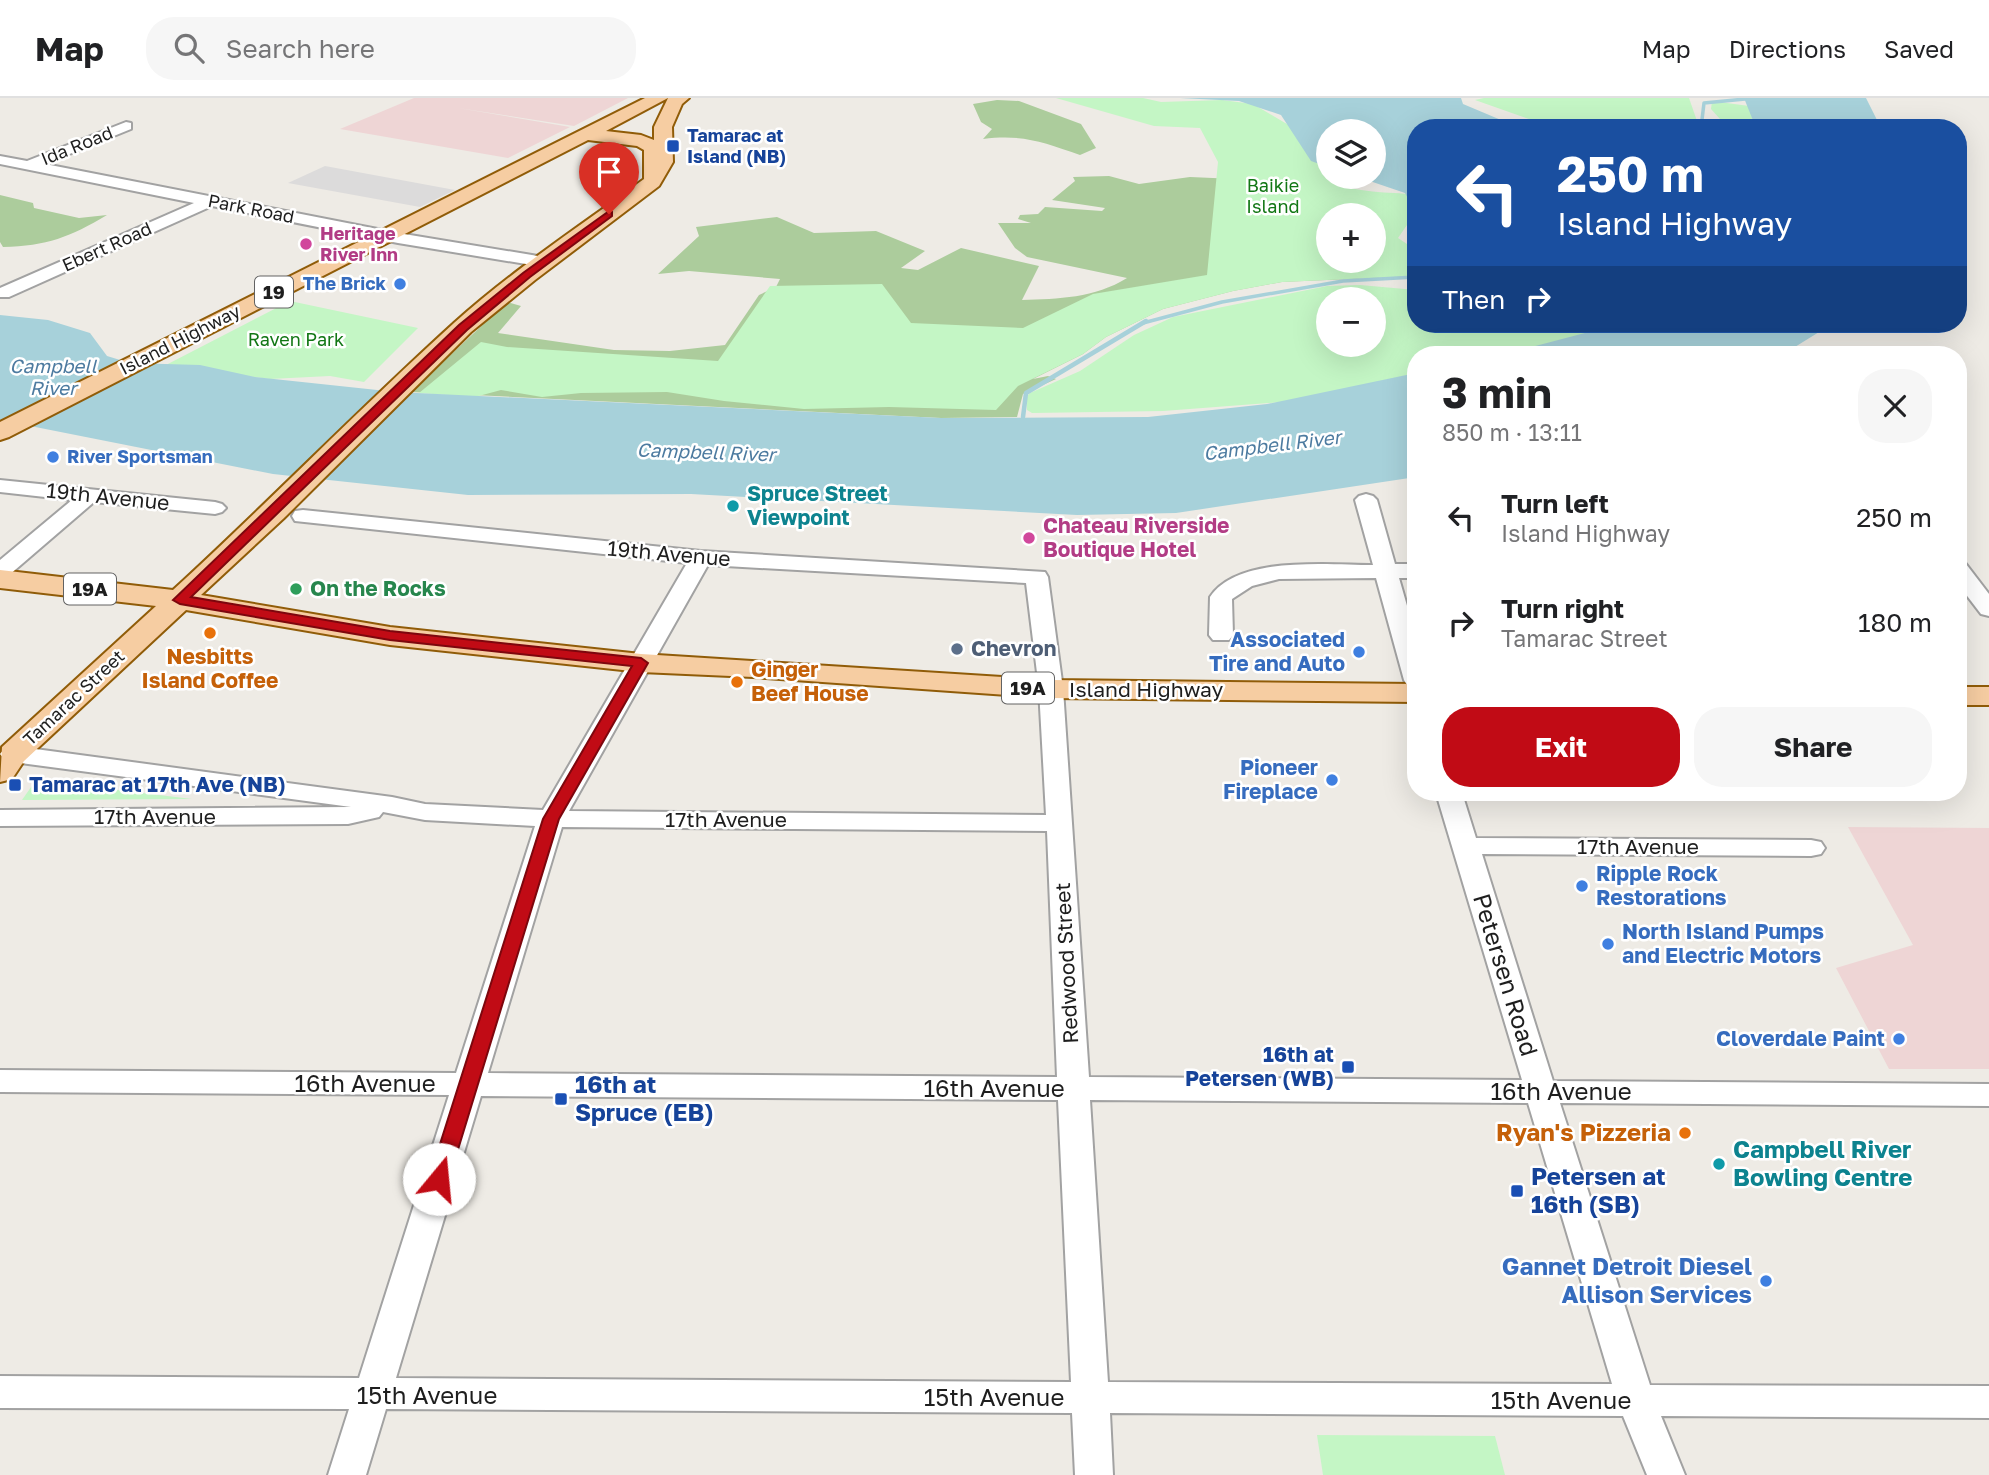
<!DOCTYPE html>
<meta charset="utf-8">
<style>
body{margin:0;font-family:"Golos Text",sans-serif;background:#f6f6f6;color:#202124;height:100vh;display:flex;flex-direction:column;font-size:26px;white-space:nowrap}
*{box-sizing:border-box;margin:0}
p{font-size:23px;color:#757577}
.icon{flex:none;width:38px;height:38px;fill:none;stroke:currentColor;stroke-width:2;stroke-linecap:round;stroke-linejoin:round}
.map{position:relative;flex:1;overflow:hidden}
.details{position:absolute;left:1407px;top:248px;width:560px;height:455px;display:flex;flex-direction:column;background:#fff;border-radius:28px;box-shadow:0 7px 28px #0002}
.details>*{flex:none}
.top-card{position:absolute;left:1407px;top:21px;width:560px;height:214px;border-radius:28px;box-shadow:0 7px 28px #0002;background:#1a4fa0;color:#fff;overflow:hidden}
.fabs{position:absolute;left:1316px;top:21px;display:grid;gap:14px}
.fabs a{display:grid;place-items:center;width:70px;height:70px;border-radius:50%;background:#fff;box-shadow:0 7px 28px #0002;font-size:35px}
.pin{position:absolute;display:grid;place-items:center;width:60px;height:60px;color:#fff;margin:-72px -30px;border-radius:50% 50% 50% 0;rotate:-45deg;box-shadow:0 0 7px #0007}
.pin .icon{rotate:45deg}
.me{position:absolute;width:77px;margin:-38px;rotate:17deg;stroke-linejoin:round;filter:drop-shadow(0 0 5px #0008)}
.turn{display:flex;align-items:center;gap:24px;height:147px;padding:0 35px;font-size:32px}
.turn .icon{width:91px;height:91px;stroke-width:2.5}
.turn b{display:block;font-size:49px;line-height:60px}
.then{display:flex;align-items:center;height:66px;padding:0 35px;background:#0003;gap:14px;font-size:26px}
.round{display:grid;place-items:center;flex:none;width:74px;height:74px;border-radius:28px;background:#f6f6f6}
.overview{display:flex;align-items:center;justify-content:space-between;height:119px;padding:0 35px}
h1{font-size:42px;font-weight:700;line-height:52px}
.cta{display:flex;gap:14px;margin-top:auto;padding:14px 35px}
.cta a{flex:1;height:80px;border-radius:28px;background:#c10b15;color:#fff;font-size:28px;font-weight:700;line-height:80px;text-align:center}
.cta a+a{background:#f6f6f6;color:#202124}
ul{padding:0;list-style:none}
li{display:flex;align-items:center;gap:21px;height:105px;padding:0 35px}
li div{flex:1}
li b{display:block;font-size:26px}
li em{font-style:normal}
header{display:flex;align-items:center;gap:42px;box-sizing:border-box;height:98px;padding:0 35px;background:#fff;border-bottom:2px solid #e0e0e0}
header strong{font-size:33px}
nav{display:flex;gap:38px;margin-inline-start:auto;font-size:24px}
.search{width:490px;height:63px;background:#f6f6f6;display:flex;align-items:center;gap:18px;box-sizing:border-box;padding:0 24px;border-radius:28px;color:#757577;font-size:26px}
.map>svg:first-child{display:block}
</style>
<header>
<strong>Map</strong>
<div class="search"><svg class="icon" aria-label="search" viewBox="0 0 24 24"><circle cx="10" cy="10" r="6"/><path d="M15 15l6 6"/></svg>Search here</div>
<nav><a>Map</a><a>Directions</a><a>Saved</a></nav>
</header>
<div class="map">
<svg width="1989" height="1377" viewBox="0 0 1989 1377">
<rect width="100%" height="100%" fill="#eeebe5"/>
<path fill="#dcdbdb" d="M325,68L455,92L420,109L288,85Z"/>
<g fill="#eed5d5">
<path d="M414,0H628L574,28L458,10L570,29L508,60L340,31Z"/>
<path d="M1848,729L1989,730V971H1889L1836,870L1913,847Z"/>
</g>
<g fill="#accc9c">
<path d="M997,2L1019,3L1081,26L1096,50L1080,57C1043,44 1022,36 983,41L992,31L981,24L973,6Z"/>
<path d="M1109,78L1139,86L1190,79L1236,81L1328,163L1416,178L1282,184L1233,193L1163,211L1106,239L1083,256L1033,281L1048,278L1056,281L1023,296L1017,319L941,320L411,294L507,204L521,208L498,235L614,252L670,253L725,247L759,197L776,189L780,181L689,173L658,176L699,138L696,129L777,119L814,135L876,133L925,153L901,170L918,172L961,150L1039,168L1022,202C1058,201 1095,200 1127,180L1027,159L1015,150L998,125H1031L1018,121L1020,117L1038,116L1045,109L1102,113L1105,110L1052,102L1075,83L1073,79Z"/>
<path d="M0,97L33,105L34,110L79,120L107,117C70,139 47,148 3,149L0,144Z"/>
</g>
<g fill="#c4f6c5" fill-rule="evenodd">
<path d="M1056,0H1143L1161,4L1222,2L1253,6L1309,39L1328,71V79H1333C1343,95 1388,94 1408,96L1416,114L1398,140L1416,152V178L1282,184L1233,193L1163,211L1106,239L1083,256L1018,288L996,312L889,309L804,311L724,303L667,294L581,295L542,299L501,292L475,299L419,295L481,244L507,249L718,263L770,188L882,186L911,225L1023,230L1093,196L1207,177L1218,64L1200,30L1154,28ZM1328,117H1374V163H1328Z"/>
<path d="M1484,0H1689L1697,23L1695,30H1554L1475,2Z"/>
<path d="M1712,3L1749,8L1755,30H1721L1720,21L1711,11Z"/>
<path d="M1360,187L1416,192V226H1624L1533,257H1416V284L1282,304L1163,313L1032,315L1027,312L1026,299L1030,295L1080,273L1134,237L1173,219L1327,188ZM1328,201H1374V247H1328Z"/>
<path d="M290,203L418,230L364,284L330,278L270,281L164,268Z"/>
<path d="M36,682L192,701L22,702Z"/>
<path d="M1317,1337L1495,1338L1505,1377H1323Z"/>
</g>
<g fill="#a7d1da">
<path d="M1180,0H1461L1463,6L1520,30H1416V144L1411,140L1415,114L1405,95L1358,79H1374V33H1328V69L1311,63L1281,17L1239,3Z"/>
<path d="M1744,0H1866L1881,30H1756Z"/>
<path d="M0,217L48,222L90,235L107,258L130,265L200,267L255,279L396,294L941,320L1148,319L1267,306L1416,275V379L1176,415L1077,417L691,396L468,397L273,376L0,322Z"/>
<path d="M1619,226H1832L1782,257H1501Z"/>
</g>
<g fill="none" stroke-linecap="round" stroke-linejoin="round">
<g stroke="#a7d1da" stroke-width="3.5">
<path d="M1701,30L1704,5L1745,1"/>
<path d="M1143,225L1222,204L1343,183L1416,179"/>
</g>
<path stroke="#a7d1da" stroke-width="4.5" d="M1023,319L1026,295L1146,223"/>
<g stroke="#a2a2a2" stroke-width="4">
<g id="minor">
<path d="M126,24L131,25V31L45,66L398,135L544,159L552,164L544,169L398,145L212,108L9,199H0V190L194,105L0,66V58L27,63Z"/>
<path d="M0,382L215,404L222,406L226,410L222,414L215,416L94,404L8,478L0,480V462L72,402L0,394Z"/>
<path d="M1366,396L1373,398L1377,402L1395,466H1416V480H1399L1416,539V589L1407,587L1404,582L1376,480L1279,481L1252,488L1232,501L1233,537L1229,542H1213L1209,537L1210,499C1238,457 1328,467 1373,467L1355,402L1359,398Z"/>
<path d="M303,412L701,453L1045,474L1048,479L1063,591L1089,979L1522,982L1436,695H1462L1476,740L1811,742L1821,744L1825,750L1821,756L1811,758L1482,756L1553,983L1989,986V1008L1560,1005L1650,1287L1989,1288V1320L1661,1318L1685,1377H1647L1623,1318L1110,1315L1113,1377H1075L1072,1315L386,1311L366,1377H328L349,1311L0,1310V1278L359,1280L449,997L0,994V972L456,975L535,728L425,722L383,714L379,719L348,726L0,728V712L351,709L13,664L4,661L0,656L4,651L13,648L392,699L425,706L543,712L687,465L295,423L292,418L295,413ZM708,467L1026,485L1039,591L1046,717L569,713ZM562,729L1047,733L1057,979L488,975ZM481,998L1058,1002L1071,1284L396,1280ZM1090,1002L1528,1005L1612,1286L1108,1284Z"/>
<path d="M1958,464L1966,466L1989,496V518L1981,516L1958,486Z"/>
</g>
</g>
<g stroke="#905c08" stroke-width="4">
<g id="major">
<path d="M645,0H668L606,33L641,37L654,42V29L668,0H689L682,6L672,29L673,64L659,88L535,182L471,234L284,420L201,497L390,529L641,556L1051,582L1416,586V604L1051,600L753,579L641,574L390,547L186,512L24,663L12,681L0,684L2,649L156,508L0,490V472L173,492C268,405 358,312 454,225C513,172 580,128 644,81V52L637,48L588,42L9,339L0,342V324Z"/>
<rect x="1958" y="589" width="31" height="18"/>
</g>
</g>
<use href="#minor" fill="#fff" fill-rule="evenodd"/>
<use href="#major" fill="#f6cda2" fill-rule="evenodd"/>
</g>
<path fill="#c10b15" stroke="#7d070e" stroke-width="2" d="M609,113L612,114V118L530,179L467,232L191,499L390,533L641,560L648,565L559,721L449,1081L446,1087L439,1089L432,1087L429,1081L543,721L632,568L390,542L180,506L173,502L459,227L523,175Z"/>
<g fill="#1a4fb4" stroke="#fff" stroke-width="2.5">
<rect x="666" y="41" width="14" height="14" rx="3.5"/>
<rect x="8" y="680" width="14" height="14" rx="3.5"/>
<rect x="1341" y="962" width="14" height="14" rx="3.5"/>
<rect x="554" y="994" width="14" height="14" rx="3.5"/>
<rect x="1510" y="1086" width="14" height="14" rx="3.5"/>
</g>
<g fill="#d1479c" stroke="#fff" stroke-width="2.5">
<circle cx="306" cy="146" r="7"/>
<circle cx="1029" cy="440" r="7"/>
</g>
<g fill="#3f7fe0" stroke="#fff" stroke-width="2.5">
<circle cx="400" cy="186" r="7"/>
<circle cx="53" cy="359" r="7"/>
<circle cx="1359" cy="554" r="7"/>
<circle cx="1332" cy="682" r="7"/>
<circle cx="1582" cy="788" r="7"/>
<circle cx="1608" cy="846" r="7"/>
<circle cx="1899" cy="941" r="7"/>
<circle cx="1766" cy="1183" r="7"/>
</g>
<g fill="#0f9aa8" stroke="#fff" stroke-width="2.5">
<circle cx="733" cy="408" r="7"/>
<circle cx="1719" cy="1066" r="7"/>
</g>
<circle fill="#2e9e5b" stroke="#fff" stroke-width="2.5" cx="296" cy="491" r="7"/>
<g fill="#e8710a" stroke="#fff" stroke-width="2.5">
<circle cx="210" cy="535" r="7"/>
<circle cx="737" cy="584" r="7"/>
<circle cx="1685" cy="1035" r="7"/>
</g>
<circle fill="#5c6f8a" stroke="#fff" stroke-width="2.5" cx="957" cy="551" r="7"/>
<g text-anchor="middle" stroke-width="5" stroke-linejoin="round" paint-order="stroke">
<g font-size="18" font-weight="bold" fill="#164399" stroke="#fff" text-anchor="start">
<text x="687" y="44">Tamarac at<tspan x="687" dy="21">Island (NB)</tspan></text>
</g>
<g font-size="18" fill="#1e1e1e" stroke="#fff">
<text transform="translate(77 48) rotate(-22)" y="6">Ida Road</text>
<text transform="translate(251 111) rotate(11)" y="6">Park Road</text>
<text transform="translate(107 149) rotate(-24)" y="6">Ebert Road</text>
<text transform="translate(180 242) rotate(-27)" y="6">Island Highway</text>
<text transform="translate(74 600) rotate(-43)" y="6">Tamarac Street</text>
</g>
<g font-size="18" fill="#127715" stroke="#fff">
<text x="1273" y="94">Baikie<tspan x="1273" dy="21">Island</tspan></text>
<text x="296" y="248">Raven Park</text>
</g>
<g font-size="18" font-weight="bold" fill="#b23c85" stroke="#fff" text-anchor="start">
<text x="320" y="142">Heritage<tspan x="320" dy="21">River Inn</tspan></text>
</g>
<g font-size="18" font-weight="bold" fill="#366cbe" stroke="#fff" text-anchor="end">
<text x="386" y="192">The Brick</text>
<text x="67" y="365" text-anchor="start">River Sportsman</text>
</g>
<g fill="#fff" stroke="#626262" stroke-width="2">
<rect x="255" y="178.5" width="38" height="31" rx="5"/>
<rect x="64" y="475.5" width="52" height="31" rx="5"/>
<rect x="1002" y="574.5" width="52" height="31" rx="5"/>
</g>
<g font-size="19" font-weight="bold" fill="#1e1e1e">
<text x="274" y="201">19</text>
<text x="90" y="498">19A</text>
<text x="1028" y="597">19A</text>
</g>
<g font-size="19" font-style="italic" fill="#4d7ba0" stroke="#fff">
<text x="53" y="275">Campbell<tspan x="53" dy="22">River</tspan></text>
<text transform="translate(1272 347) rotate(-7)" y="7">Campbell River</text>
<text transform="translate(706 354) rotate(2)" y="7">Campbell River</text>
</g>
<g font-size="21" font-weight="bold" fill="#0d838f" stroke="#fff" text-anchor="start">
<text x="747" y="403">Spruce Street<tspan x="747" dy="24">Viewpoint</tspan></text>
</g>
<g font-size="21" fill="#1e1e1e" stroke="#fff">
<text transform="translate(108 399) rotate(6)" y="7">19th Avenue</text>
<text transform="translate(669 456) rotate(5)" y="7">19th Avenue</text>
<text x="1146" y="599">Island Highway</text>
<text x="155" y="726">17th Avenue</text>
<text x="726" y="729">17th Avenue</text>
<text x="1638" y="756">17th Avenue</text>
<text transform="translate(1067 865) rotate(-93)" y="7">Redwood Street</text>
</g>
<g font-size="21" font-weight="bold" fill="#b23c85" stroke="#fff" text-anchor="start">
<text x="1043" y="435">Chateau Riverside<tspan x="1043" dy="24">Boutique Hotel</tspan></text>
</g>
<g font-size="21" font-weight="bold" fill="#27864d" stroke="#fff" text-anchor="start">
<text x="310" y="498">On the Rocks</text>
</g>
<g font-size="21" font-weight="bold" fill="#366cbe" stroke="#fff" text-anchor="end">
<text x="1345" y="549">Associated<tspan x="1345" dy="24">Tire and Auto</tspan></text>
<text x="1318" y="677">Pioneer<tspan x="1318" dy="24">Fireplace</tspan></text>
<text x="1596" y="783" text-anchor="start">Ripple Rock<tspan x="1596" dy="24">Restorations</tspan></text>
<text x="1622" y="841" text-anchor="start">North Island Pumps<tspan x="1622" dy="24">and Electric Motors</tspan></text>
<text x="1885" y="948">Cloverdale Paint</text>
</g>
<g font-size="21" font-weight="bold" fill="#4e5e75" stroke="#fff" text-anchor="start">
<text x="971" y="558">Chevron</text>
</g>
<g font-size="21" font-weight="bold" fill="#c56008" stroke="#fff">
<text x="210" y="566">Nesbitts<tspan x="210" dy="24">Island Coffee</tspan></text>
<text x="751" y="579" text-anchor="start">Ginger<tspan x="751" dy="24">Beef House</tspan></text>
</g>
<g font-size="21" font-weight="bold" fill="#164399" stroke="#fff" text-anchor="start">
<text x="29" y="694">Tamarac at 17th Ave (NB)</text>
<text x="1334" y="964" text-anchor="end">16th at<tspan x="1334" dy="24">Petersen (WB)</tspan></text>
</g>
<g font-size="24" fill="#1e1e1e" stroke="#fff">
<text transform="translate(1505 877) rotate(73)" y="8">Petersen Road</text>
<text x="365" y="994">16th Avenue</text>
<text x="994" y="999">16th Avenue</text>
<text x="1561" y="1002">16th Avenue</text>
<text x="427" y="1306">15th Avenue</text>
<text x="994" y="1308">15th Avenue</text>
<text x="1561" y="1311">15th Avenue</text>
</g>
<g font-size="24" font-weight="bold" fill="#164399" stroke="#fff" text-anchor="start">
<text x="575" y="995">16th at<tspan x="575" dy="28">Spruce (EB)</tspan></text>
<text x="1531" y="1087">Petersen at<tspan x="1531" dy="28">16th (SB)</tspan></text>
</g>
<g font-size="24" font-weight="bold" fill="#c56008" stroke="#fff" text-anchor="end">
<text x="1671" y="1043">Ryan's Pizzeria</text>
</g>
<g font-size="24" font-weight="bold" fill="#0d838f" stroke="#fff" text-anchor="start">
<text x="1733" y="1060">Campbell River<tspan x="1733" dy="28">Bowling Centre</tspan></text>
</g>
<g font-size="24" font-weight="bold" fill="#366cbe" stroke="#fff" text-anchor="end">
<text x="1752" y="1177">Gannet Detroit Diesel<tspan x="1752" dy="28">Allison Services</tspan></text>
</g>
</g>
</svg>
<div class="fabs">
<a><svg class="icon" aria-label="layers" viewBox="0 0 24 24"><path d="M12 4l9 5-9 5-9-5zM3 14l9 5 9-5"/></svg></a>
<a>+</a>
<a>−</a>
</div>
<div class="pin" style="left:609px;top:116px;background:#d93025"><svg class="icon" aria-label="arrive" viewBox="0 0 24 24"><path d="M6 21V4h12l-3 4 3 4H6"/></svg></div>
<svg class="me" style="left:439px;top:1081px" viewBox="-20 -20 40 40"><circle r="19" fill="#fff"/><path d="M0-13L10 11 0 6-10 11z" fill="#c10b15"/></svg>
<div class="top-card">
<div class="turn"><svg class="icon" aria-label="left" viewBox="0 0 24 24"><path d="M17 20v-9H6M10 6l-5 5 5 5"/></svg><div><b>250 m</b>Island Highway</div></div>
<div class="then">Then<svg class="icon" aria-label="right" viewBox="0 0 24 24"><path d="M7 20v-9h11M14 6l5 5-5 5"/></svg></div>
</div>
<section class="details">
<div class="overview"><div><h1>3 min</h1><p>850 m · 13:11</p></div><a class="round"><svg class="icon" aria-label="close" viewBox="0 0 24 24"><path d="M6 6l12 12M18 6L6 18"/></svg></a></div>
<ul>
<li><svg class="icon" aria-label="left" viewBox="0 0 24 24"><path d="M17 20v-9H6M10 6l-5 5 5 5"/></svg><div><b>Turn left</b><p>Island Highway</p></div><em>250 m</em></li>
<li><svg class="icon" aria-label="right" viewBox="0 0 24 24"><path d="M7 20v-9h11M14 6l5 5-5 5"/></svg><div><b>Turn right</b><p>Tamarac Street</p></div><em>180 m</em></li>
</ul>
<div class="cta"><a>Exit</a><a>Share</a></div>
</section>
</div>
